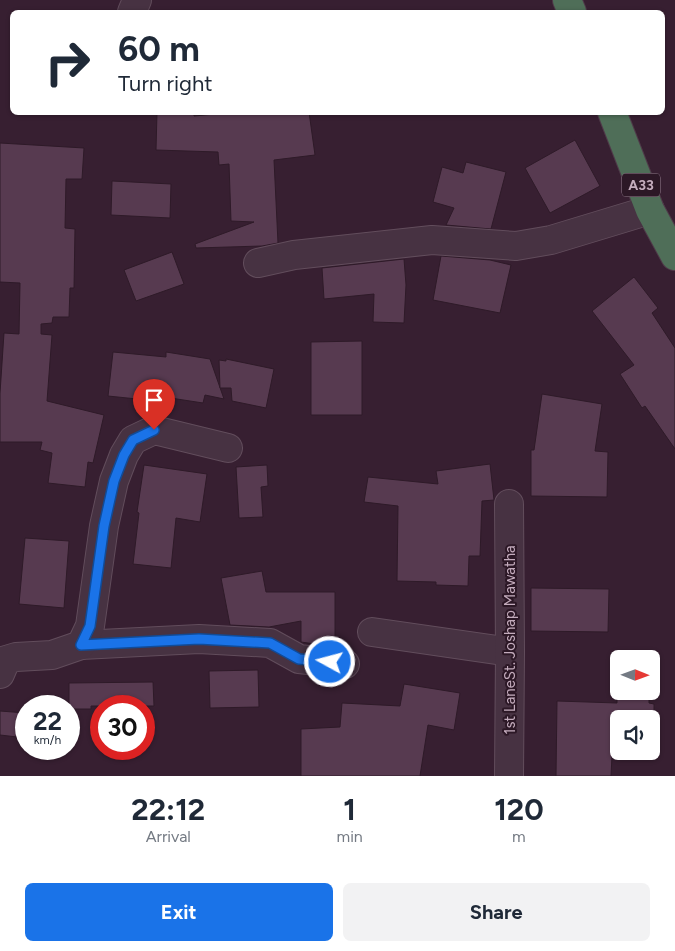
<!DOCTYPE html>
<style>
body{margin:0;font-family:Figtree,sans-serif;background:#f2f2f3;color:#1f2937;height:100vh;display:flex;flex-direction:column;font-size:19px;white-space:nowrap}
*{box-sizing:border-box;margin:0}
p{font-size:16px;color:#747a83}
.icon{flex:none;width:28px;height:28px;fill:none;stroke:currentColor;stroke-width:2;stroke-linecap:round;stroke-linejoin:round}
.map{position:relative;height:776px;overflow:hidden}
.side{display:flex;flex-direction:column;background:#fff;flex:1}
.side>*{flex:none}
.guide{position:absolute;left:10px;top:10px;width:655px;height:105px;border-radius:8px;box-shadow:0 1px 4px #0004;background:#fff;color:#1f2937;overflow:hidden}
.needle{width:32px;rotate:91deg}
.buttons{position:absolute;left:610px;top:650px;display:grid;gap:10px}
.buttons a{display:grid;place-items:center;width:50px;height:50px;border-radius:8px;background:#fff;box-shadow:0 1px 4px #0004;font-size:25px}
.speed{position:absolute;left:15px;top:695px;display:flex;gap:10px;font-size:25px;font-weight:700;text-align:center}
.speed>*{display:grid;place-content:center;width:65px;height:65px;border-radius:50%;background:#fff;box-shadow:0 1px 4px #0004;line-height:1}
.speed small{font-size:12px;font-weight:400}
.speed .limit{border:8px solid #d22;background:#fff;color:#111}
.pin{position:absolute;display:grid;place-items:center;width:42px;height:42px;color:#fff;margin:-51px -21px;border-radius:50% 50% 50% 0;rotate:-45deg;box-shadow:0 0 5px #0007}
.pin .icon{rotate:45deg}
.me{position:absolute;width:55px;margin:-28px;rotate:277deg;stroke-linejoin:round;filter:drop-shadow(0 0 4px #0008)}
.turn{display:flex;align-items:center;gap:18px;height:105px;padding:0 25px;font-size:22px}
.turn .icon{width:65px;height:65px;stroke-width:2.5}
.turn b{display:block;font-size:35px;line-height:42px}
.eta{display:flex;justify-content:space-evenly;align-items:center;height:85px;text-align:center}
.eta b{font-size:30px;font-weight:700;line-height:35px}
.action{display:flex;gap:10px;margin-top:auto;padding:10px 25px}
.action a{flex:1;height:58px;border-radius:8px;background:#1a73e8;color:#fff;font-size:20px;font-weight:700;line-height:58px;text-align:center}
.action a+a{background:#f2f2f3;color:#1f2937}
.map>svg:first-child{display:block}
</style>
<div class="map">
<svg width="675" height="776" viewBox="0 0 675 776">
<rect width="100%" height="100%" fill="#371f31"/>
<g fill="#573a50" stroke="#2e1a28" fill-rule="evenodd">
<path d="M157,112H194V116L237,112H309L315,155L274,160L278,243L262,246L196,248L195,244L254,222L231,221L229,164L219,165L218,152L156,150Z"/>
<path d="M575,140L600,186L550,213L525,168Z"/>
<path d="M0,143L84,148L82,179H66L65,228L75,229L74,288H70L69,317H53L52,323L41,324V334L52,335L47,401L104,415L93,463L88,462L85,487L48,483L52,453L40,450L42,442H0V393L4,333L19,334L20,283L0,282Z"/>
<path d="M466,162L506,172L491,229L446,225L454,208L433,202L442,167L463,173Z"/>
<path d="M112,181L171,184L170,218L111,215Z"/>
<path d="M172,252L184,284L136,301L124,270Z"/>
<path d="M441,256L490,260L511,265L500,313L433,300Z"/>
<path d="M404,259L406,285L404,323L373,322L374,294L324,299L322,268Z"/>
<path d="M634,277L658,308L652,313L675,348V449L645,406L642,408L620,374L634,365L592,311Z"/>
<path d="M362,341V415H311V342Z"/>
<path d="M113,352L166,357V352L210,359L224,399L205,395L203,403L138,393L137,399L108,396Z"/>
<path d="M226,359L274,369L266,408L232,401L231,388H220L219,360L226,361Z"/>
<path d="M542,394L602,404L595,451L608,452L607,497L531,496V450H534Z"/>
<path d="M490,464L494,500L482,501L480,556H469L468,586L436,585V582L397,581L398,506L364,502L368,477L438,484L436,471Z"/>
<path d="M144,465L207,474L200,522L176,518L171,568L133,564L139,513L137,512Z"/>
<path d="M267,465L268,486L261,487L263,517L239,518L236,467Z"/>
<path d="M25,538L69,541L64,608L19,604Z"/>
<path d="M262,571L266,592H335V647L301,642V621L269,627L230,625L221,578Z"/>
<path d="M531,588L609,589L608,632L531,631Z"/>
<path d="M258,670L259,707L210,708L209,671Z"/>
<path d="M153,682L154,706H91V709H69V683Z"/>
<path d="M404,684L460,693L454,730L428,725L420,776H301V729L340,727L342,703L400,706Z"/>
<path d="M617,694L649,695V703L654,704V758L612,756L611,776H556L557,701L617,703ZM619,719H651V751H619Z"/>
<path d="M0,711L26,713V738L0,735Z"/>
</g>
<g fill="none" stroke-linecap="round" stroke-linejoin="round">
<g stroke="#624d5c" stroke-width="30">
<g id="minor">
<path d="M132,12L137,0"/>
<path d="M258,263L294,255L432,240L516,246L551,240L650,210"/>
<path d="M372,632L510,652"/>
<path d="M81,645L199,639L270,643L299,659L345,664"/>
<path d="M0,674L6,660L16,657L52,655L81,645L90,626L104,526L114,481L124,455L133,440L154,430L228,448"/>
<path d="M509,776L510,652L509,504"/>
</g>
</g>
<g stroke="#4f3a49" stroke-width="30">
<g id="highway">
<path d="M567,0L572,12"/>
<path d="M612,112L650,210L675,256"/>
</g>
</g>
<use href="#minor" stroke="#473242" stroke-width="28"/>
<use href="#highway" stroke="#4f6e58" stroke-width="28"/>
</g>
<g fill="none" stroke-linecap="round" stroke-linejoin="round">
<g stroke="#114b97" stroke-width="12">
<path id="route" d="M154,430L133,440L124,455L114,481L104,526L90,626L81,645L199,639L270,643L299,659L330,662"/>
</g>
<use href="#route" stroke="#1a73e8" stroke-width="9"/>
</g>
<g text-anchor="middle" stroke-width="4" stroke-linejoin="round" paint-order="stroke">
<rect fill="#2c1826" stroke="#968090" stroke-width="1" x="622" y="173.5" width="38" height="23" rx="4"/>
<g font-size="14" font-weight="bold" fill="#c4acbd">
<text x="641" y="190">A33</text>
</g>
<g font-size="15" fill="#c4acbd" stroke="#2c1826">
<text transform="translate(510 640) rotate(-90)" y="5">1st LaneSt. Joshap Mawatha</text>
</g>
</g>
</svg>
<div class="buttons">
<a><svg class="needle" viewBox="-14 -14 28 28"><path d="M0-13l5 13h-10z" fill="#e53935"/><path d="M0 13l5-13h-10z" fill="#747a83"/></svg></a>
<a><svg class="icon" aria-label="sound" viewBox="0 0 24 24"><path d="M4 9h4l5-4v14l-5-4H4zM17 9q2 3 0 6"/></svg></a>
</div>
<div class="speed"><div>22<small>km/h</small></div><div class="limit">30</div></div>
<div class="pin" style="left:154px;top:430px;background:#d93025"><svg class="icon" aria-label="arrive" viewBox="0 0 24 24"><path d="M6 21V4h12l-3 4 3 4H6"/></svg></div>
<svg class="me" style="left:330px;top:662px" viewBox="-20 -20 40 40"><circle r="17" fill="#1a73e8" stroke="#fff" stroke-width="3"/><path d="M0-11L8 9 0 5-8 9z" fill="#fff"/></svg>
<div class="guide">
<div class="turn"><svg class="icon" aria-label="right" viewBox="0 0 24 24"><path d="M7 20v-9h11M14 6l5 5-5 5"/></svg><div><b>60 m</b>Turn right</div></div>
</div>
</div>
<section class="side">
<div class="eta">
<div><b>22:12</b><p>Arrival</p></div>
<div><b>1</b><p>min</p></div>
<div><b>120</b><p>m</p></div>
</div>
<div class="action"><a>Exit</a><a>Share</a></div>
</section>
